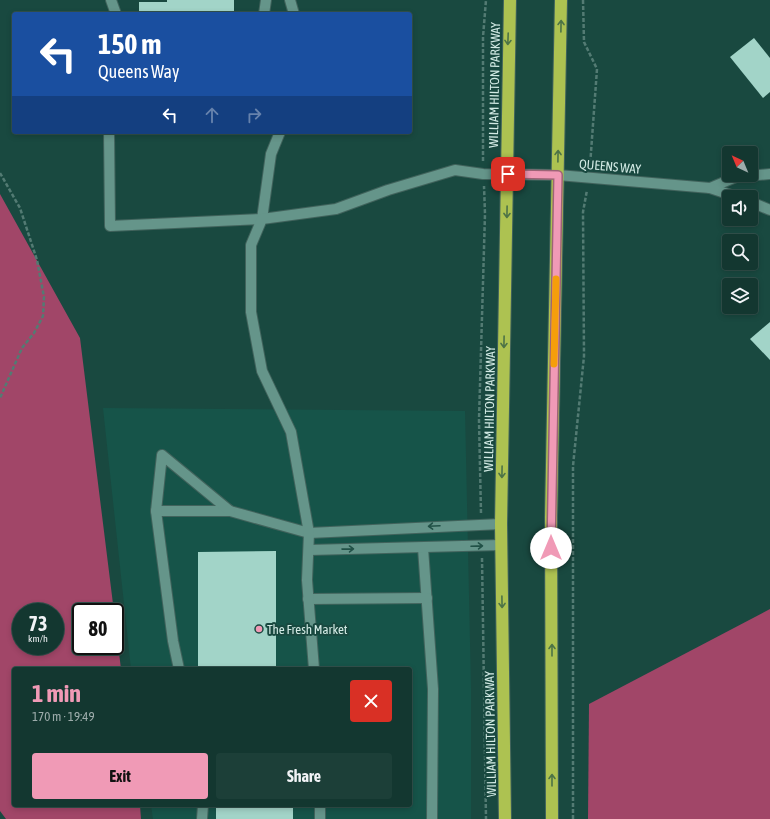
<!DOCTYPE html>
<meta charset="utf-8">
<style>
body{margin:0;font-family:"Asap Condensed",sans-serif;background:#1c3f38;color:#f1f3f6;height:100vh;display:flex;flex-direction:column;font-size:15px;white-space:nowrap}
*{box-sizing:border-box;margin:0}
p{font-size:13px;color:#9dacab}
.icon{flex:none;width:22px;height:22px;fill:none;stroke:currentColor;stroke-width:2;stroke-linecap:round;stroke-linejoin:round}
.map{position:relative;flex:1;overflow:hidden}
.panel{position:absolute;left:12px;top:667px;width:400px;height:140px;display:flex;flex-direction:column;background:#133730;border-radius:4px;box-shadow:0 2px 6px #0003,0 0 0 1px #32514c}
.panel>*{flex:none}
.banner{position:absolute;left:12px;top:12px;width:400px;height:122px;border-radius:4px;box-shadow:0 2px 6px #0003,0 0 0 1px #32514c;background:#1a4fa0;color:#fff;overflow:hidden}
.needle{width:26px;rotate:316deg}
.buttons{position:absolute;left:722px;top:146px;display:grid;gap:8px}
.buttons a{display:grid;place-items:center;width:36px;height:36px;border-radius:4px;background:#133730;box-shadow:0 2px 6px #0003,0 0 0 1px #32514c;font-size:20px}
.speed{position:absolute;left:12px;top:603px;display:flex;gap:8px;font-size:20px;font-weight:700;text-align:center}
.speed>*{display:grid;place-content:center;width:52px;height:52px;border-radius:50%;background:#133730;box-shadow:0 2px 6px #0003,0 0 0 1px #32514c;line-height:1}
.speed small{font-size:10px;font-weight:400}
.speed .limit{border:2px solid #111;border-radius:6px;background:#fff;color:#111}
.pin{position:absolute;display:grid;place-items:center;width:34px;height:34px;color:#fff;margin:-17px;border-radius:8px;box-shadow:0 2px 6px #0006}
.me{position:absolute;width:44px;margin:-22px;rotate:0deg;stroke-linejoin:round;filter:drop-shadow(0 0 3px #0008)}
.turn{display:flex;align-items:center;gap:14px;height:84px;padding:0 20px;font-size:18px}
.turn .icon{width:52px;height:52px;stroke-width:2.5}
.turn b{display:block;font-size:28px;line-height:34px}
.lanes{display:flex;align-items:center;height:38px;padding:0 20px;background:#0003;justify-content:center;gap:20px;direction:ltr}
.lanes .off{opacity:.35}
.round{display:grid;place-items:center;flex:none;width:42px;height:42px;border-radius:4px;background:#1c3f38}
.headline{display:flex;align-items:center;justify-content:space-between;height:68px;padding:0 20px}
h1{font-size:24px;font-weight:700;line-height:30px;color:#f09ab6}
.action{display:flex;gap:8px;margin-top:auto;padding:8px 20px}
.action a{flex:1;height:46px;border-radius:4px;background:#f09ab6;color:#111;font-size:16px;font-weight:700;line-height:46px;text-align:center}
.action a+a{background:#1c3f38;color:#f1f3f6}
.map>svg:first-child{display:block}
</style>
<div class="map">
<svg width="770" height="819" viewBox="0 0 770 819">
<rect width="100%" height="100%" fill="#194940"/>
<path fill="#165449" d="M103,408L465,411L471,688V819H153L151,805H410V669H131Z"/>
<g fill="#a14668" fill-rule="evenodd">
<path d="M0,194L80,338L114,612H81V646H115V620L121,669H14V805H140L141,819H6L0,811ZM21,612H55V646H21Z"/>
<path d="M770,609V819H588L589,704Z"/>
</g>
<g fill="#a2d4c8">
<path d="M167,0H234V14H139V2H167Z"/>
<path d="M754,38L770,58V92L763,98L730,57Z"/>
<path d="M770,322V360L750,339Z"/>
<path d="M276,551V669H198V552Z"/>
<rect x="216" y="805" width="77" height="14"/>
</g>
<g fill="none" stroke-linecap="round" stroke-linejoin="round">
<g stroke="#41635c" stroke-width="12">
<g id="minor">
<path d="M111,0L116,14"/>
<path d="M290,0L294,14"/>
<path d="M264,14L266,0"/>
<path d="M109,132L110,226L262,219L271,154L280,132"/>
<path d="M710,188L736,177L770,174"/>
<path d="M751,202L770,210"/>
<path d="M156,511H230L309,533L501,524"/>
<path d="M423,548L433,689L432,819"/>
<path d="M309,550L501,545"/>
<path d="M308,599L427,598"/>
<path d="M179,669L173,641L156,511L162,455L230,511"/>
<path d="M314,669L307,580L309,533L291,432L262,371L251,312V245L262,219L336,209L388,190L455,170L483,174L558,175L710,188L737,197"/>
<path d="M320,805V819"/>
<path d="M202,819L203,805"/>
</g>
</g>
<g stroke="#41635c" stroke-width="14">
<g id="highway">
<path d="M505,819L501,524L510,0"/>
<path d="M552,819L551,517L561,0"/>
</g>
</g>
<g stroke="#537b73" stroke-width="2.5" stroke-dasharray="4 2" stroke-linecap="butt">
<path d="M583,0L584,42L597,69L590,166"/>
<path d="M483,161V37L486,0"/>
<path d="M0,173L20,208L37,260L44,297L43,316L34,333L22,348L0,398"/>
<path d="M481,513L479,420L485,214L484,186"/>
<path d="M482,558L486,819"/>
<path d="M573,819V466L584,356L583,212L587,190"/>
</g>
<use href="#minor" stroke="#65958a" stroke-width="10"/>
<use href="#highway" stroke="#adc251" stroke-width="12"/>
</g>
<defs><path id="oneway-shaft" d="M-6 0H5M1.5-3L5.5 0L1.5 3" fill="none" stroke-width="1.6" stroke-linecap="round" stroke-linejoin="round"/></defs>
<g stroke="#4d7346">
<use href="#oneway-shaft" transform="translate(561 26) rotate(-89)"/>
<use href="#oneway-shaft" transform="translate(508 39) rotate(92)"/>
<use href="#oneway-shaft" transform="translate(558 156) rotate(-89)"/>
<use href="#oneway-shaft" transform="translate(507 212) rotate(91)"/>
<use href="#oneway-shaft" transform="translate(504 342) rotate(91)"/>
<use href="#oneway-shaft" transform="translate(502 472) rotate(91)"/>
<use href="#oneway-shaft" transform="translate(502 602) rotate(89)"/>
<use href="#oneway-shaft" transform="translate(552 650) rotate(-90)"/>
<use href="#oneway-shaft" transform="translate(552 780) rotate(-90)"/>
</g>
<g stroke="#215147">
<use href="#oneway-shaft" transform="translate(434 526) rotate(177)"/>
<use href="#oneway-shaft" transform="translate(477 546) rotate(-2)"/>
<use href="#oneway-shaft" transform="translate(348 549) rotate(-1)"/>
</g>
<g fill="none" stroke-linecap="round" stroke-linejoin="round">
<g stroke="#9c6476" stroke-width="10">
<path id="route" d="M508,174L558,175L551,548"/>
</g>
<use href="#route" stroke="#f09ab6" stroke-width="7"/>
<path stroke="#f59e0b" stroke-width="7" d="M554,364L556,279"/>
</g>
<circle fill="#f09ab6" stroke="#194940" stroke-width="1.5" cx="259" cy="629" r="4"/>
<g text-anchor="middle" stroke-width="4" stroke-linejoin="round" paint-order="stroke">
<g font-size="13" fill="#d2eae4" stroke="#194940">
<text transform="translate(494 85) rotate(-89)" y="5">WILLIAM HILTON PARKWAY</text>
<text transform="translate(610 166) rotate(5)" y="5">QUEENS WAY</text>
<text transform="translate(489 409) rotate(-89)" y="5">WILLIAM HILTON PARKWAY</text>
<text transform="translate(490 734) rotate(-91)" y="5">WILLIAM HILTON PARKWAY</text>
</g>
<g font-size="13" fill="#d2eae4" stroke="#194940" text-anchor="start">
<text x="267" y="634">The Fresh Market</text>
</g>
</g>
</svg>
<div class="buttons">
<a><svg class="needle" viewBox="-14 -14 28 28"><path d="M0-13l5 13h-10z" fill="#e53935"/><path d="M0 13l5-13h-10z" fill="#9dacab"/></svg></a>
<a><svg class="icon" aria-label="sound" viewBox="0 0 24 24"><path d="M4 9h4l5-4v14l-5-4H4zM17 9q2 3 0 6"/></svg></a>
<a><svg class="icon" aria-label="search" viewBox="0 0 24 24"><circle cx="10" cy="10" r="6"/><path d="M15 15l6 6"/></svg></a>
<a><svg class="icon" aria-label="layers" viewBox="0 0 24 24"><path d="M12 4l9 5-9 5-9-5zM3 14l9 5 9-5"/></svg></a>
</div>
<div class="speed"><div>73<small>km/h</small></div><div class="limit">80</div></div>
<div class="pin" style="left:508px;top:174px;background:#d93025"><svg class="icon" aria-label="arrive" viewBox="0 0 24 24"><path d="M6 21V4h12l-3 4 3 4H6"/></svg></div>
<svg class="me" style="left:551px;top:548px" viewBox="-20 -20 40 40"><circle r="19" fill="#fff"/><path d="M0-13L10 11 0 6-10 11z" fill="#f09ab6"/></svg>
<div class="banner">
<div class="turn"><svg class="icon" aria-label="left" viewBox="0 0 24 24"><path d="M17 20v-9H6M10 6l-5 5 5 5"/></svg><div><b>150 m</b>Queens Way</div></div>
<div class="lanes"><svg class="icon" aria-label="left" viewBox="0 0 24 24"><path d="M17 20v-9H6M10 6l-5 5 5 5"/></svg><svg class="icon off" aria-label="ahead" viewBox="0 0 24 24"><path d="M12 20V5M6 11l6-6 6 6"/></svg><svg class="icon off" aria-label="right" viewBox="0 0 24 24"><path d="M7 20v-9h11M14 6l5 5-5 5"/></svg></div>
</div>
<section class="panel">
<div class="headline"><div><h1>1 min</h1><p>170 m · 19:49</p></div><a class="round" style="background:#d93025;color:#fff"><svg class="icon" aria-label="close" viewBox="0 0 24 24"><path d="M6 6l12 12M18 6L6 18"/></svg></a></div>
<div class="action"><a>Exit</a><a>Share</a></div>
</section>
</div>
